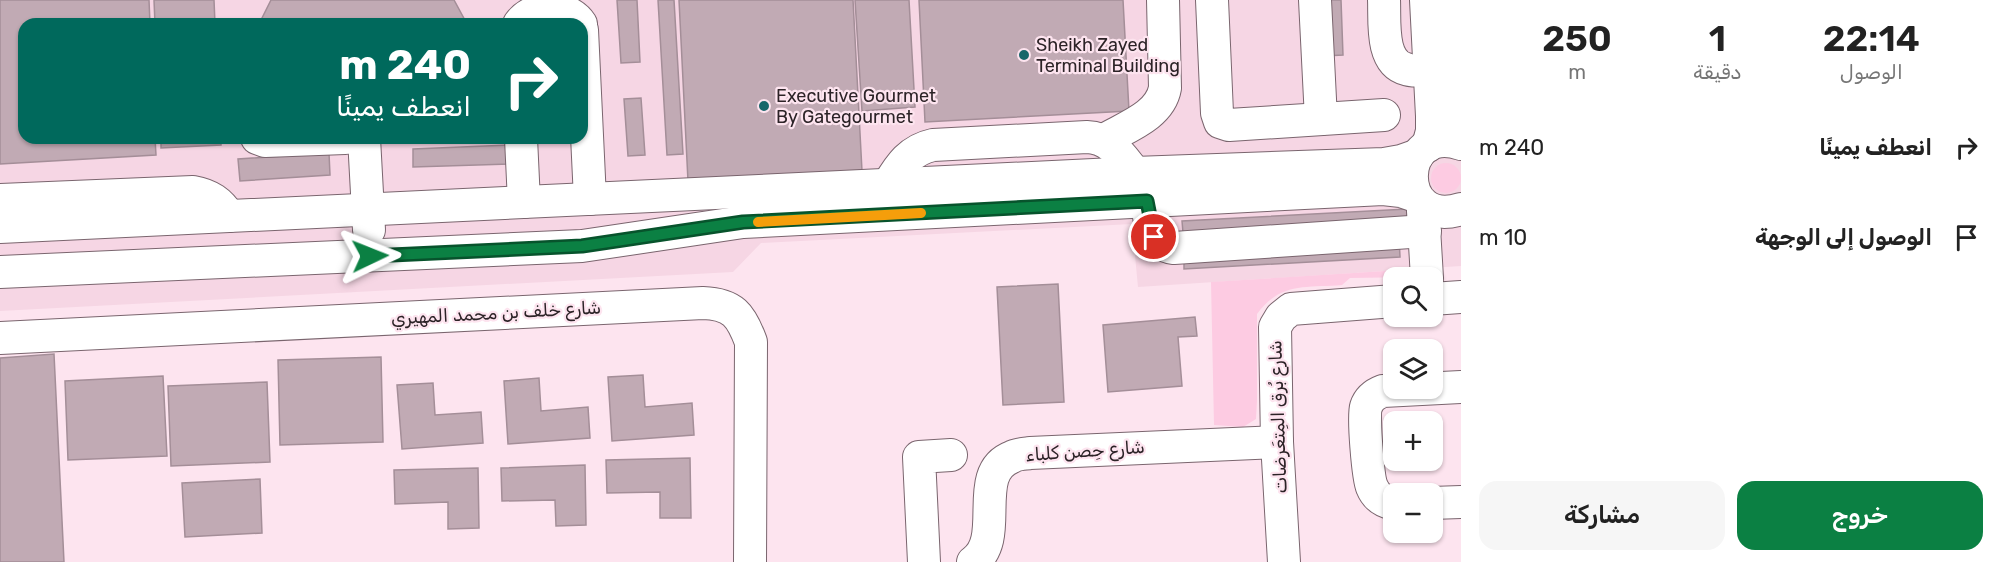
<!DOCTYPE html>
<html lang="ar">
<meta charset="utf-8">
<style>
body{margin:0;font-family:Rubik,"Noto Naskh Arabic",sans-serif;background:#f6f6f6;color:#222;direction:rtl;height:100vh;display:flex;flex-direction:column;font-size:22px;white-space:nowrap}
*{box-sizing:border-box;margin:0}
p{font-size:20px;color:#767676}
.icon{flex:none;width:33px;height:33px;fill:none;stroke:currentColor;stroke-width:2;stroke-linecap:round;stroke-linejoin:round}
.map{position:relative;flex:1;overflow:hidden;direction:ltr}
.panel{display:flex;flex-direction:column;background:#fff;width:540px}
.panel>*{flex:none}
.banner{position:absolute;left:18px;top:18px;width:570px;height:126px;border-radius:18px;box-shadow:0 2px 4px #0004;direction:rtl;background:#00695c;color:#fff;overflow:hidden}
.tools{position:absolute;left:1383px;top:267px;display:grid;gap:12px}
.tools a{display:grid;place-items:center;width:60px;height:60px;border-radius:12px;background:#fff;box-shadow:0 2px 4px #0004;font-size:30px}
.pin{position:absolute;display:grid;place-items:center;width:51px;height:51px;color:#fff;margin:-26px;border:3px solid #fff;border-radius:50%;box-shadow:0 2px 6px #0007}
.me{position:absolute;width:66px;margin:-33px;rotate:88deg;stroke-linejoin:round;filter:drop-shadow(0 0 4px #0008)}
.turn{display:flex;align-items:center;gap:21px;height:126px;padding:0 18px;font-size:27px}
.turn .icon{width:78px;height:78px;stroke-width:2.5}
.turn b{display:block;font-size:42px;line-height:51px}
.eta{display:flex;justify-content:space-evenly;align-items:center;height:102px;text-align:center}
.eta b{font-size:36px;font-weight:600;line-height:42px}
.action{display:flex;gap:12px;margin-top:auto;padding:12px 18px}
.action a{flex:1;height:69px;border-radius:18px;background:#0b8043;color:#fff;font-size:24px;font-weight:600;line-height:69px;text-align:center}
.action a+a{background:#f6f6f6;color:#222}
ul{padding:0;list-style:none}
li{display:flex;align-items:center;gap:18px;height:90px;padding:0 18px}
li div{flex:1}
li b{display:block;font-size:22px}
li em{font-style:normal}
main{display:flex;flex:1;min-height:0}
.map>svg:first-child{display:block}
</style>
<main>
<section class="panel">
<div class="eta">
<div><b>22:14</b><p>الوصول</p></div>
<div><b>1</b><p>دقيقة</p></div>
<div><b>250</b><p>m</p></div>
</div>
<ul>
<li><svg class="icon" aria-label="right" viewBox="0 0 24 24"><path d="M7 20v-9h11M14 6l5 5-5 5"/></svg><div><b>انعطف يمينًا</b></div><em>240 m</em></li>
<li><svg class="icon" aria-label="arrive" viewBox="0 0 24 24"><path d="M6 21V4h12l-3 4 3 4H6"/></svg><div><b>الوصول إلى الوجهة</b></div><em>10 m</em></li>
</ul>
<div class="action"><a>خروج</a><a>مشاركة</a></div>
</section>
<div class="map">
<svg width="1461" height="562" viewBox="0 0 1461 562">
<rect width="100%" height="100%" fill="#fde4ef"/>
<path fill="#f6d6e4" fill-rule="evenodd" d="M0,0H1461V266L1138,287L1132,224L761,243L733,272L0,311ZM24,24H582V138H24Z"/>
<g fill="#fdcbe2">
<circle cx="1446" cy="178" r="15"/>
<path d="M1417,269V277L1350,278L1342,285C1306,288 1280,282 1257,314V401L1256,419L1243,427L1214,425L1211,282Z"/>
</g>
<g fill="#c1aab4" stroke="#a48e98" stroke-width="1.5">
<path d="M0,0H149L150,24H24V138H155L156,155L0,164Z"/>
<path d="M154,0H214L215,24H155Z"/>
<path d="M271,0H454L467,24H259Z"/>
<path d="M617,0H637L640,62L621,63Z"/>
<path d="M658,0H674L683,154L667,155Z"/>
<path d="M679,0H853L862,171L688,181Z"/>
<path d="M855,0H909L915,107L862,111Z"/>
<path d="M919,0H1123L1129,111L925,122Z"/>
<path d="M1321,0H1341L1343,55L1324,56Z"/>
<path d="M641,98L645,155L628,156L624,99Z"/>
<path d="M161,138H221V145L161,148Z"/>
<path d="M510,145L511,164L413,167V149Z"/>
<path d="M329,153L330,175L240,181L238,159Z"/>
<path d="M1407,209V220L1183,233L1182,221Z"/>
<path d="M1399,237L1400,257L1184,269V250Z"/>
<path d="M1058,284L1064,402L1003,405L997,287Z"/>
<path d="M1195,317L1197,336L1178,337L1182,386L1108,392L1103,325Z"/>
<path d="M54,354L64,562H0V358Z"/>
<path d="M381,357L383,442L280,445L278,360Z"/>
<path d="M643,375L645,407L692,403L694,435L612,441L608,377Z"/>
<path d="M163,376L167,456L68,460L65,381Z"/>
<path d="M539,378L541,411L588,407L590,438L508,444L504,381Z"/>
<path d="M267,382L270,462L171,466L168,386Z"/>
<path d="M433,383L435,415L481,412L483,443L402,449L397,385Z"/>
<path d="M690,458L691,518H660V492L607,493L606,460Z"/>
<path d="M585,465L586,525L556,526L555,500L502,501L501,468Z"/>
<path d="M478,468L479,528L448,529V502L395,504L394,470Z"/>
<path d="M260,479L262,533L185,537L182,483Z"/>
</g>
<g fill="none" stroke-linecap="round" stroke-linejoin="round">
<g stroke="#7a656e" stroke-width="34">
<g id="minor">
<path d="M1212,0L1217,113L1220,122L1229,125L1384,115"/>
<path d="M1315,0L1321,119"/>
<path d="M1384,0C1385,21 1380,62 1406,69C1413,72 1422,70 1430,70"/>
<path d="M1426,0L1432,116V131L1428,146"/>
<path d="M1453,0L1461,131"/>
<path d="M519,24C533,4 568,4 581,24"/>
<path d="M582,30L590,199"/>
<path d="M257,138L265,141L345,138"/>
<path d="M364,138L369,230"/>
<path d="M521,138L524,202"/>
<path d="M1104,140C1126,127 1160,116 1165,88L1163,0"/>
<path d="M1461,144C1396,122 1395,230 1461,209"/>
<path d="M888,185C900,165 910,150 933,145L1087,137C1111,138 1121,156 1135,173"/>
<path d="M0,200L193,192C210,195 220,202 229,216"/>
<path d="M1147,201C1150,222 1149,245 1174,248L1425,231"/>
<path d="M1423,211L1427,278"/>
<path d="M0,227L1135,173L1384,164L1401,161L1418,155"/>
<path d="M0,272L582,246L743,222L1383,189L1401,191L1416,196"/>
<path d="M1432,299L1461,297"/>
<path d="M0,338L703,303C733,304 741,315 751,342L750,562"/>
<path d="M1432,503L1461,502"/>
<path d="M1394,504C1384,502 1376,497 1372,487C1368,478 1363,416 1366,407C1369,398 1375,394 1383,391L1461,387"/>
<path d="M924,562L919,457L951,455"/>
<path d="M973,562C1007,539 970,473 1012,457C1017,454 1025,454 1030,453L1277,442"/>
<path d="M1284,562L1277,442L1275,327L1281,317L1291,309L1394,301"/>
</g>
</g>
<use href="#minor" stroke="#fff" stroke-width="32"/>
</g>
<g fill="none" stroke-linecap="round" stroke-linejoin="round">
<g stroke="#07532c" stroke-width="15">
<path id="route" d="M370,256L582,246L743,222L1147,201L1154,237"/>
</g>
<use href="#route" stroke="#0b8043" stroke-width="10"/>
<path stroke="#f59e0b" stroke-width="10" d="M758,222L921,213"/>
</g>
<g fill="#18666a" stroke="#fde4ef" stroke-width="2">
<circle cx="1024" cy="55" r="6"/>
<circle cx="764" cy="106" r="6"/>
</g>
<g text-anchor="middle" stroke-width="4.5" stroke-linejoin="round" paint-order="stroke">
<g font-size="18" fill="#2c2327" stroke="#fde4ef" text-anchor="start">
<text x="1036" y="51">Sheikh Zayed<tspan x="1036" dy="21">Terminal Building</tspan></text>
<text x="776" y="102">Executive Gourmet<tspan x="776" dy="21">By Gategourmet</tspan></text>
</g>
<g font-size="18" fill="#2c2327" stroke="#fde4ef">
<text transform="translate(496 313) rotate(-3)" y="6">شارع خلف بن محمد المهيري</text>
<text transform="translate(1278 417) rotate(-92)" y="6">شارع بُرق المِتعَرضات</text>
<text transform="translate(1085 451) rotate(-4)" y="6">شارع حِصن كلباء</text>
</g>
</g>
</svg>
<div class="tools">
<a><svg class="icon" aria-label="search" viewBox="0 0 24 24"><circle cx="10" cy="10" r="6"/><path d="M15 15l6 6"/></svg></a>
<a><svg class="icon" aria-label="layers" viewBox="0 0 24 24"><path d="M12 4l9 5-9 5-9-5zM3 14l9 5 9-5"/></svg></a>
<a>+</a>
<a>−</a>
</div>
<div class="pin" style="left:1154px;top:237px;background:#d93025"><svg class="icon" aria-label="arrive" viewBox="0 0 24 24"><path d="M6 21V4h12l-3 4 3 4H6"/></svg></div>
<svg class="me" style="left:370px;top:256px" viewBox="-20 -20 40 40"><path d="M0-17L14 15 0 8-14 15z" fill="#0b8043" stroke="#fff" stroke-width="4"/></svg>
<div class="banner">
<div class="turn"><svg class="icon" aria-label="right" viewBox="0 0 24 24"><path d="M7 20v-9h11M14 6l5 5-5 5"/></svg><div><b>240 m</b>انعطف يمينًا</div></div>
</div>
</div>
</main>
